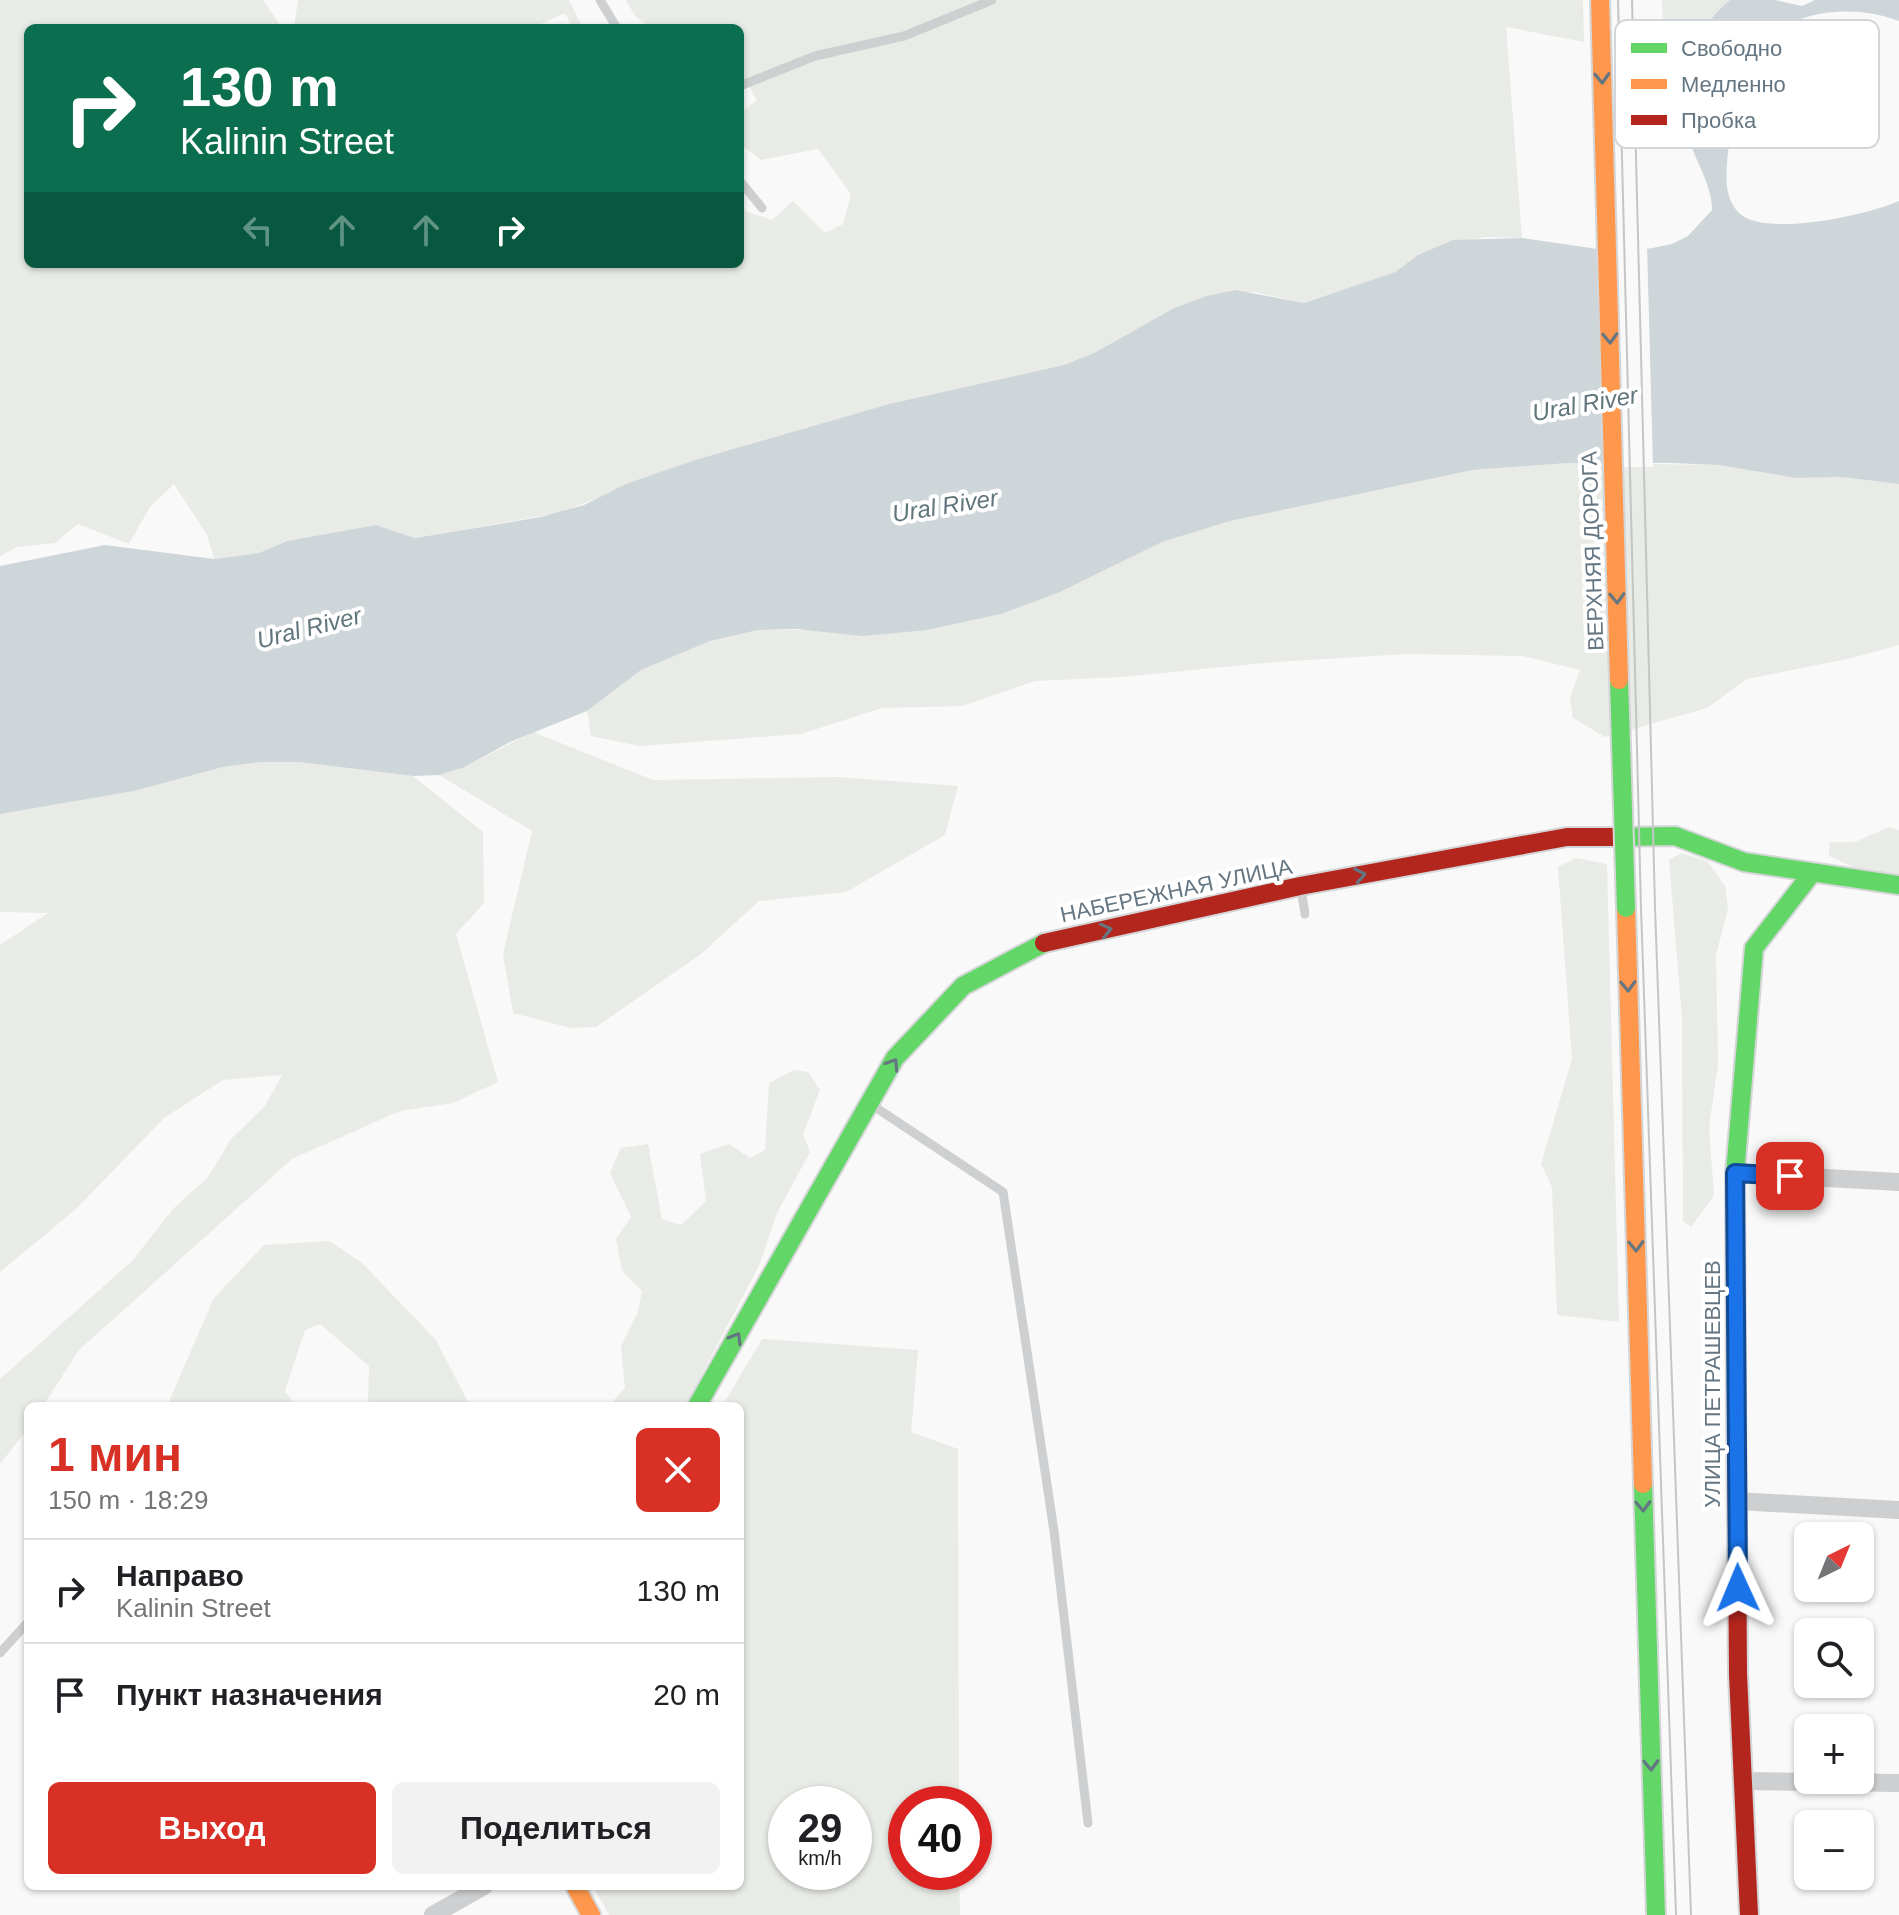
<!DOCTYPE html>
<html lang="ru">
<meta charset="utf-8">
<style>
body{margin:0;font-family:Helvetica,sans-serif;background:#f2f2f2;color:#202124;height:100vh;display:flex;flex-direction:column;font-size:30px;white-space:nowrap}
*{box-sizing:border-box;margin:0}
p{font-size:26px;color:#757577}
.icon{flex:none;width:44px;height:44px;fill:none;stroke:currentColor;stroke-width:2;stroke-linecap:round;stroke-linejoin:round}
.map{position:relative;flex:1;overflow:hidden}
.panel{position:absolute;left:24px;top:1402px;width:720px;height:488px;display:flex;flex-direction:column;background:#fff;border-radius:12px;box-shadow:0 2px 6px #0004}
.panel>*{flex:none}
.hud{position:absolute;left:24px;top:24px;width:720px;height:244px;border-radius:12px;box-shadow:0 2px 6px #0004;background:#0b6e4f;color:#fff;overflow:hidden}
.needle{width:52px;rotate:43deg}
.buttons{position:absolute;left:1794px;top:1522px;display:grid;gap:16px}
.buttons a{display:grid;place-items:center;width:80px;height:80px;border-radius:12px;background:#fff;box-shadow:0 2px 6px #0004;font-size:40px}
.speed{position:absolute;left:768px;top:1786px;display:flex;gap:16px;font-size:40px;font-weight:700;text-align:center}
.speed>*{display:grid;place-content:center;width:104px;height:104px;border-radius:50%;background:#fff;box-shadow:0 2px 6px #0004;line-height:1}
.speed small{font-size:20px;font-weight:400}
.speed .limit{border:12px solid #d22;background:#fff;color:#111}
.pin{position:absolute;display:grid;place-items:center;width:68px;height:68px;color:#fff;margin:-34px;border-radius:16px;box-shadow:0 4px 12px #0006}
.me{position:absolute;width:88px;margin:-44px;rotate:359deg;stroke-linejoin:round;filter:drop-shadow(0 0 6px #0008)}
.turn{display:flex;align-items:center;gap:28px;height:168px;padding:0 24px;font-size:36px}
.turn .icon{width:104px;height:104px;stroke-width:2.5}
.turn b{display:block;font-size:56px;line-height:68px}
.lanes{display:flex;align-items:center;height:76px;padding:0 24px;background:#0003;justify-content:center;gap:40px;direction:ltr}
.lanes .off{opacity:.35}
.round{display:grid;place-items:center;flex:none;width:84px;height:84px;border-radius:12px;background:#f2f2f2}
.headline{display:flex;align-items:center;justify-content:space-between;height:136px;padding:0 24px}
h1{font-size:48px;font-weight:700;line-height:60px;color:#d93025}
.button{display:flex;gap:16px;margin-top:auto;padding:16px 24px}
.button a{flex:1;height:92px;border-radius:12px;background:#d93025;color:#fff;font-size:32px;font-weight:700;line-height:92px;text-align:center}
.button a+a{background:#f2f2f2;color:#202124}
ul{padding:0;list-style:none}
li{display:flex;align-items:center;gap:24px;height:104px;padding:0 24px;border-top:2px solid #e0e0e0}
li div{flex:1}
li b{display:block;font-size:30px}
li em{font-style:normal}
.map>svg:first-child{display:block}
</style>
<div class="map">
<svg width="1899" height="1915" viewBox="0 0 1899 1915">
<rect width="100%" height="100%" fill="#f9f9f9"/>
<g fill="#e8ebe6" fill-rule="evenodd">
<path d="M0,0H263L282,28H28V264H740V202L746,211L772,220L793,201L825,233L843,224L851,194L818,149L761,160L740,144V114L757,100L745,79H740V28H651L635,16L626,0H1583L1584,42L1506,27L1522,238L1484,237L1418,255L1395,272L1303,303L1255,292L1206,296L1174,308L1094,353L1064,365L889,404L695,460L559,513L415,538L376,525L287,541L259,553L214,559L207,535L174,484L150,507L129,544L78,524L55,543L17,547L0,556Z"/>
<path d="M298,0H569L583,28H573L565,13L532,28H294Z"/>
<path d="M1662,0H1730C1698,26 1682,59 1682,101L1665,75Z"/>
<path d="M1568,463L1718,465L1796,478L1842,477L1899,484V645L1852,658L1747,679L1707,708L1605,737L1573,718L1570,697L1580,670L1523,656L1406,654L1275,662L1121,677L1035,681L962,706L882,708L801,734L639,746L591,736L587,711L641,670L710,641L758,630H927L1001,614L1060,592L1162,542L1230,521L1473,470Z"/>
<path d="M533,732L653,780L838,777L958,786L945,835L846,892L759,901L701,954L596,1027L571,1028L513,1013L503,954L532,831L439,775L465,767Z"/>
<path d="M260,762H299L413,776L483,832L484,903L456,934L498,1082L453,1103L400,1111L292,1159L79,1350L43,1406H28V1428L0,1464V1379L132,1261L173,1209L208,1177L231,1139L265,1106L282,1075L223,1080L164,1118L75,1210L0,1272V945L48,913L0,912V814L134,791L223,767Z"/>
<path d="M1889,827L1899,830V877L1854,867L1829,856L1830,842H1855Z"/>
<path d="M1681,853L1707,861L1725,886L1728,909L1716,955L1718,1064L1709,1127L1714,1195L1691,1227L1683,1221L1682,1019L1669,860Z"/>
<path d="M1575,858L1607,864L1619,1322L1557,1315L1552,1187L1541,1164L1572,1059L1558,867Z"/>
<path d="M794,1070L808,1072L820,1090L803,1134L810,1152L777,1213L759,1266L685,1406H609L625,1388L621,1347L638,1312L642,1291L622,1271L616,1239L631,1217L610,1173L621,1148L648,1144L662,1219L681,1225L706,1201L700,1154L729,1144L750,1158L765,1150L769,1083Z"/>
<path d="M329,1241L361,1262L436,1340L470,1406H368L369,1366L320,1324L305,1330L285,1391L296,1406H167L214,1298L264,1245Z"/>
<path d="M762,1339L918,1350L911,1432L958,1449L959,1804H906V1872H959L960,1915H609L593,1886H740V1406H722ZM786,1804H854V1872H786Z"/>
</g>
<path fill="#ced6d9" d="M1730,0H1775L1802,6L1815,0H1899V21C1845,0 1768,12 1743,71C1733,93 1732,119 1729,143C1727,166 1721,195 1739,213C1765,238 1868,215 1899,201V484L1842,477L1796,478L1718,465L1671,463H1568L1473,470L1230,521L1162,542L1060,592L1001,614L927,630L863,636L796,629L758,630L710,641L641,670L587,711L510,742L465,767L439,775L413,776L299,762H260L223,767L134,791L0,814V566L105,545L214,559L259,553L287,541L376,525L415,538L541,517L584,505L626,484L695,460L889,404L1064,365L1094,353L1174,308L1206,296L1236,290L1304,303L1395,272L1418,255L1453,240L1522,238L1611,251L1647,249L1672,244L1688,236L1712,210C1712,186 1699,168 1691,145C1672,91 1685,37 1730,0Z"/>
<path fill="#f9f9f9" d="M1647,245L1653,467H1602L1611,247Z"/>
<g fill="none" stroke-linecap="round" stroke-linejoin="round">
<g stroke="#d5d6d7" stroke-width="22">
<g id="fast">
<path d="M1618,837L1675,836L1744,862L1899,885"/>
<path d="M1736,1400L1735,1173L1754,948L1812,873"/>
<path d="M697,1406L895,1058L963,986L1044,943"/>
<path d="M1643,1484L1656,1915"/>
</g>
</g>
<g stroke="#d5d6d7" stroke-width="22">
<g id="slow">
<path d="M1626,908L1643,1484"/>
<path d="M575,1886L591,1915"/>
</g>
</g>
<g stroke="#d5d6d7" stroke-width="22">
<g id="jam">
<path d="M1044,943L1300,886L1567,837H1618"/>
<path d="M1736,1400L1738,1674L1749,1915"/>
</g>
</g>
<g stroke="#cecfd0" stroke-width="9">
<path d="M600,0L617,28"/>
<path d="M740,86L815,56L904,36L992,0"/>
<path d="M740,181L762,208"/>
<path d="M1301,889L1305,914"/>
<path d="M872,1105L1003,1192L1054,1531L1088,1823"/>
<path d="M0,1653L28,1622"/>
</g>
<g stroke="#cecfd0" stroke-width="18">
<path d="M1735,1173L1899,1182"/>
<path d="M1737,1501L1899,1510"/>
<path d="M1742,1781L1899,1783"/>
<path d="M433,1915L484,1886"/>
</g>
<use href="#fast" stroke="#63d668" stroke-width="18"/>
<use href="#slow" stroke="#ff974d" stroke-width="18"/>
<use href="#jam" stroke="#b3261e" stroke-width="18"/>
<g stroke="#c3c5c6" stroke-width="2">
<path d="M1618,0L1641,908L1676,1915"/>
<path d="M1632,0L1655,907L1691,1915"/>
</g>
<g stroke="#d5d6d7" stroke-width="22" stroke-linecap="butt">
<path id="fast-bridge" d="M1619,680L1626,908"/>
</g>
<g stroke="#d5d6d7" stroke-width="22" stroke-linecap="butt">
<path id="slow-bridge" d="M1600,0L1619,680"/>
</g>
<use href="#fast-bridge" stroke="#63d668" stroke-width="18"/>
<use href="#slow-bridge" stroke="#ff974d" stroke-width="18"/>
</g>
<defs><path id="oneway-chevron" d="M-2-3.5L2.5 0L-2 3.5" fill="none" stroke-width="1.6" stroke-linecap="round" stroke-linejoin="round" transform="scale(2)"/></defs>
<g stroke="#657683">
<use href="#oneway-chevron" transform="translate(1602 78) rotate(88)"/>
<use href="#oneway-chevron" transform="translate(1610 338) rotate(88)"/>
<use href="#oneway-chevron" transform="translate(1617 598) rotate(88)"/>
<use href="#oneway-chevron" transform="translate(1360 875) rotate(-11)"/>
<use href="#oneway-chevron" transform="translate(1106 930) rotate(-13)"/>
<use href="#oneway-chevron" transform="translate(1628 986) rotate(88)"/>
<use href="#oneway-chevron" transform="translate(893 1064) rotate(-57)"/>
<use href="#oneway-chevron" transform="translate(1636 1246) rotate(88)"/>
<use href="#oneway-chevron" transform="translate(736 1338) rotate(-60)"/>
<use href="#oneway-chevron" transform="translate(1643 1506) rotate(88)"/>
<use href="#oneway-chevron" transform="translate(1651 1765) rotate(88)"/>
</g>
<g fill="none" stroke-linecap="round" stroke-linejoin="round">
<g stroke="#114b97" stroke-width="20">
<path id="route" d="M1738,1588L1735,1173L1790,1176"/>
</g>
<use href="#route" stroke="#1a73e8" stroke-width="14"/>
</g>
<g text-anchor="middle" stroke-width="8" stroke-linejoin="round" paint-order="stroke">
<g font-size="22" fill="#657683" stroke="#fff">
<text transform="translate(1592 551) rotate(-92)" y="8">ВЕРХНЯЯ ДОРОГА</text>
<text transform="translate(1176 890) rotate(-12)" y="8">НАБЕРЕЖНАЯ УЛИЦА</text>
<text transform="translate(1712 1384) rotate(-90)" y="8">УЛИЦА ПЕТРАШЕВЦЕВ</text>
</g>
<g font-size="24" font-style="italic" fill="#60757c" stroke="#fff">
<text transform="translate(1585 404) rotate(-10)" y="8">Ural River</text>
<text transform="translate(945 506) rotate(-9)" y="8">Ural River</text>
<text transform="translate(309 628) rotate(-14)" y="8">Ural River</text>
</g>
</g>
<rect x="1615" y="20" width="264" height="128" rx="12" fill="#fff" stroke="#d1d6da" stroke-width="2"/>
<rect x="1631" y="43" width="36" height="10" fill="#63d668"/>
<rect x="1631" y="79" width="36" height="10" fill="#ff974d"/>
<rect x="1631" y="115" width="36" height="10" fill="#b3261e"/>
<g font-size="22" fill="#657683">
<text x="1681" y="56">Свободно</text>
<text x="1681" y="92">Медленно</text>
<text x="1681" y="128">Пробка</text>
</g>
</svg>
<div class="buttons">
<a><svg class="needle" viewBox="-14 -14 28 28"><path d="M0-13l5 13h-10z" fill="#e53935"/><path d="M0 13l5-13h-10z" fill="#757577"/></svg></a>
<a><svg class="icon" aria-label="search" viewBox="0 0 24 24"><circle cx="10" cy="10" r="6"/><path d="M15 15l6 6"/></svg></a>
<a>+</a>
<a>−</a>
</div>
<div class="speed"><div>29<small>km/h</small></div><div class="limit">40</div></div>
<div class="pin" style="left:1790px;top:1176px;background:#d93025"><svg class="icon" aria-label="arrive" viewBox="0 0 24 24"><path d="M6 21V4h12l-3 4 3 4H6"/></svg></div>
<svg class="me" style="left:1738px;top:1588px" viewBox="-20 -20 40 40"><path d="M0-17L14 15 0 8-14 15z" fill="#1a73e8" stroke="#fff" stroke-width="4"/></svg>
<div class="hud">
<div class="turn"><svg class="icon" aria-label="right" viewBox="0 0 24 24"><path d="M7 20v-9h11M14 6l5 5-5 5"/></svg><div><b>130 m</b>Kalinin Street</div></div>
<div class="lanes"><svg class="icon off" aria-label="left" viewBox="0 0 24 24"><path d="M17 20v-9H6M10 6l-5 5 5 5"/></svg><svg class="icon off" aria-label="ahead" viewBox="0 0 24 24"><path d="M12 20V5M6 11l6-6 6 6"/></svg><svg class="icon off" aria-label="ahead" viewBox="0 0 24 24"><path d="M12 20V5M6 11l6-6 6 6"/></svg><svg class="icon" aria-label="right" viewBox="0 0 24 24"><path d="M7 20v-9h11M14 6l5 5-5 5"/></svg></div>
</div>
<section class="panel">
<div class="headline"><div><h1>1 мин</h1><p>150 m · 18:29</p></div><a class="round" style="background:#d93025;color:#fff"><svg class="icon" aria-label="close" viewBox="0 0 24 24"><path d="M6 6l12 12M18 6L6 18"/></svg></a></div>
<ul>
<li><svg class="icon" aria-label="right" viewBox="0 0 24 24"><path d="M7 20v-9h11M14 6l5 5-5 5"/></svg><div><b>Направо</b><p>Kalinin Street</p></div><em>130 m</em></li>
<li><svg class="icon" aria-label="arrive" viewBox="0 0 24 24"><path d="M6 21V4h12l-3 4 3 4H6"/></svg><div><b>Пункт назначения</b></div><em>20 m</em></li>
</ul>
<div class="button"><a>Выход</a><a>Поделиться</a></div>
</section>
</div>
